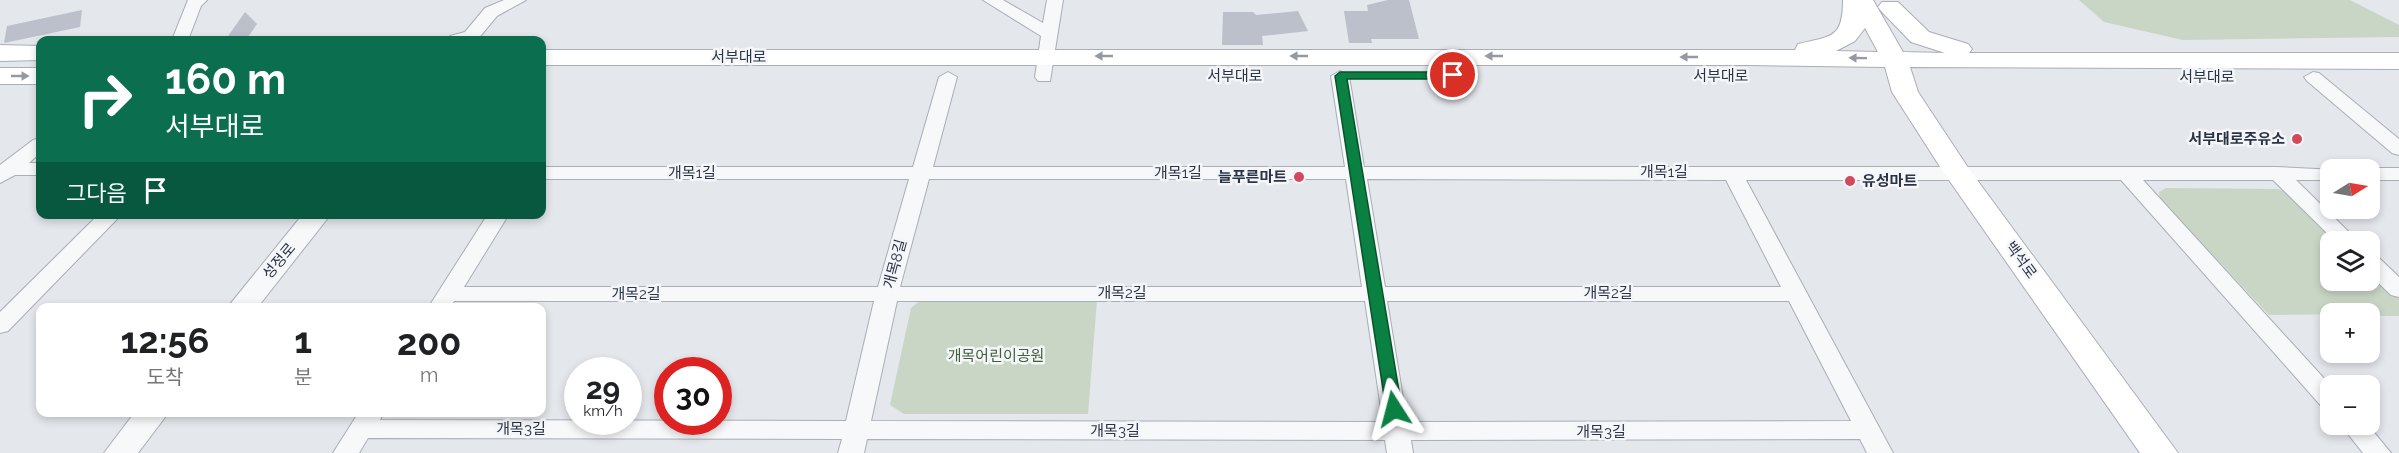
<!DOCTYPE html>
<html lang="ko">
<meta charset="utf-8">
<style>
body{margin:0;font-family:Raleway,"Noto Sans KR",sans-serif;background:#f6f6f6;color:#202124;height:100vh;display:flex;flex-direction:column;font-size:22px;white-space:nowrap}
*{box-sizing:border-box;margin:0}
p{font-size:20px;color:#757577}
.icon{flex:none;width:33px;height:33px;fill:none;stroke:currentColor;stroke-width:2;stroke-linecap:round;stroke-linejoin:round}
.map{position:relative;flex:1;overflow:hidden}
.drawer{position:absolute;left:36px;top:303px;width:510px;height:114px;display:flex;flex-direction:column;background:#fff;border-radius:12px;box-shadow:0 3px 9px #0003}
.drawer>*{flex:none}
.hud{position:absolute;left:36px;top:36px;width:510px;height:183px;border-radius:12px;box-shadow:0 3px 9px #0003;background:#0b6e4f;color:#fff;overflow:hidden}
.needle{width:39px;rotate:79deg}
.tools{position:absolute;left:2320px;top:159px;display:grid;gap:12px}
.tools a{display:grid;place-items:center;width:60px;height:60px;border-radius:12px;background:#fff;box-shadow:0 3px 9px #0003;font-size:30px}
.speed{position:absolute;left:564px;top:357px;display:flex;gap:12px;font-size:30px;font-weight:700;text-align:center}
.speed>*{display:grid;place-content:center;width:78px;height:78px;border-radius:50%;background:#fff;box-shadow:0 3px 9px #0003;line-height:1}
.speed small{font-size:15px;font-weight:400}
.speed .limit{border:9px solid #d22;background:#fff;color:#111}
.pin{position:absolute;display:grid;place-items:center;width:51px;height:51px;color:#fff;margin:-26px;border:3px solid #fff;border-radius:50%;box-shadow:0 2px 6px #0007}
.me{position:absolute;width:66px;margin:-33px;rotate:351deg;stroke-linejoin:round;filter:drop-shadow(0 0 4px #0008)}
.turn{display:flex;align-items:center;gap:21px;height:126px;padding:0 30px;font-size:27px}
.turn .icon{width:78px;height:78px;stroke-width:2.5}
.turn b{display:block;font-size:42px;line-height:51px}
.then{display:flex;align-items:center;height:57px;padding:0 30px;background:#0003;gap:12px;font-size:22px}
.eta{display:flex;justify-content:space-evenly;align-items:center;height:102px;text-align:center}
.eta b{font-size:36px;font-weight:700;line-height:42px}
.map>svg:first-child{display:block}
</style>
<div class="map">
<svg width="2399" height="453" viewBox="0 0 2399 453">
<rect width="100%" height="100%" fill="#e4e7ec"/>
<g fill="#c9d6c5">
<path d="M2079,0H2350L2399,25V37L2183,40L2104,22Z"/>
<path d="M2166,188L2278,189L2286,192L2342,241L2331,242V280H2370V269L2399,296V316H2370V314L2269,315L2160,199L2159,192Z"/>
<path d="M922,299L1097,300L1088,414H904L890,405L911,308Z"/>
</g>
<g fill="#bbc0ca">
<path d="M1388,0H1409L1419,39H1371L1372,43H1349L1344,11H1368L1367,5Z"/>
<path d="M82,10L80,27L4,43L7,26Z"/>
<path d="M1298,11L1308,31L1262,36L1263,45H1222L1223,12H1253L1256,15Z"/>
<path d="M245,12L257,24L248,37L226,39Z"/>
</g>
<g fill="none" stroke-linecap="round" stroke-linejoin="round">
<g stroke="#a9aeb7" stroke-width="2">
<g id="minor">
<path d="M188,0H207L201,6L188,40H172Z"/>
<path d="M504,0H526L497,16L477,40H448L450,36L465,32L485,8Z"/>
<path d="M983,0H1003L1043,23L1047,0H1063L1050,81H1038L1035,77L1041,36Z"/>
<path d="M1340,71L1349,76L1364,167H2277L2337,170H2331V180H2296L2359,242H2336L2273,180H2143L2331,386V410L2322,407L2121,180H1746L1893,453H1867L1860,439L1411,440L1413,453H1387L1385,440L867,439L864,453H838L842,439L368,438L359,453H333L359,412H384L380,420L846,421L874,301H454L451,308H428L488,214H509L464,287H878L909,179H542V167H913L939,77L948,72L957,77L933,167H1345L1331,76ZM929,179H1346L1362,287H900ZM1367,179L1726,180L1781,287H1385ZM897,301H1365L1383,422L871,421ZM1387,301H1789L1851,421L1407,422Z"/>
<path d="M2313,72L2319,73L2399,139V155L2392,153L2307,81L2304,77Z"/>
<path d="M40,138V153L29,163H40V175H15L0,183V165L33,140Z"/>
<path d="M2370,168H2399V180H2370V170H2364Z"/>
<path d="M99,214H122L8,331L0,333V312Z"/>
<path d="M2370,255L2378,257L2399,277V297L2391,295L2370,275Z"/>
<path d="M2340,424H2367L2391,453H2363Z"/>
</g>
</g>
<g stroke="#a9aeb7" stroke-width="2">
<g id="tertiary">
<path d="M303,214H331L257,308H227Z"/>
<path d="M135,412H169L138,453H104Z"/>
</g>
</g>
<g stroke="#a9aeb7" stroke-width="2">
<g id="secondary">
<path d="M1843,0H1873L1903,52L1945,53L1911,42L1882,12L1878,7L1882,2H1898L1929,32L1968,44L1972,49L1969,53H2399V69L1910,67L1918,92L1969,169L2178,453H2140L1944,173L1892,92L1885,67L1748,65H542V50H1795L1798,44C1831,36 1843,39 1843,0ZM1865,28L1878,52L1836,51L1855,41Z"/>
<path d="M0,45L40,46V60L0,61Z"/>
<rect x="0" y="68" width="40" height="16"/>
</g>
</g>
<use href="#minor" fill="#f7f8fa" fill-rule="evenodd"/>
<use href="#tertiary" fill="#f7f8fa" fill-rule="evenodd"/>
<use href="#secondary" fill="#fff" fill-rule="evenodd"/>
</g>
<defs><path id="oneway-solid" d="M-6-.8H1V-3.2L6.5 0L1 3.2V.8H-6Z" transform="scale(1.5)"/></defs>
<g fill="#959aa2">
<use href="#oneway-solid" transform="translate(1104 56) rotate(-180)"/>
<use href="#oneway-solid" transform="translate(1299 56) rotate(-180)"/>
<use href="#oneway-solid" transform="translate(1494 56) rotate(-180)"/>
<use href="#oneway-solid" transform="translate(1689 57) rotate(-180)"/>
<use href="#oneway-solid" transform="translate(1858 58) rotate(-179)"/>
<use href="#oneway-solid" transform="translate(20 76)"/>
</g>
<path fill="#0b8043" stroke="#07532c" stroke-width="1.5" d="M1340,72H1453L1459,75L1453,79H1347L1402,409L1394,415L1386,409L1335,76Z"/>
<g fill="#d1495b" stroke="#f4f6f9" stroke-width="2">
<circle cx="2297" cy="139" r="6"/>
<circle cx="1299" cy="177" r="6"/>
<circle cx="1850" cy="181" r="6"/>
</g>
<g text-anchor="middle" stroke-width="5" stroke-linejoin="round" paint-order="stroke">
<g font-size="15" fill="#2b3445" stroke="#f4f6f9">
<text x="739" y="62">서부대로</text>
<text x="1235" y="81">서부대로</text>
<text x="1721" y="81">서부대로</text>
<text x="2207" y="82">서부대로</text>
<text x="1664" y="177">개목1길</text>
<text x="692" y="178">개목1길</text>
<text x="1178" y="178">개목1길</text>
<text transform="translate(2021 260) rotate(54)" y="5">백석로</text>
<text transform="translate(279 261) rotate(-50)" y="5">성정로</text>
<text transform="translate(895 264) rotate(-75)" y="5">개목8길</text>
<text x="1122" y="298">개목2길</text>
<text x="1608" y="298">개목2길</text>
<text x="636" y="299">개목2길</text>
<text x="521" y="434">개목3길</text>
<text x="1115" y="436">개목3길</text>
<text x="1601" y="437">개목3길</text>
</g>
<g font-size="15" font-weight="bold" fill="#2b3445" stroke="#f4f6f9" text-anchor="end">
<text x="2285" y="144">서부대로주유소</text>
<text x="1287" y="182">늘푸른마트</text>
<text x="1862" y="186" text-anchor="start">유성마트</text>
</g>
<g font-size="15" fill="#3f6138" stroke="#f4f6f9">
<text x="996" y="361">개목어린이공원</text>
</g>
</g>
</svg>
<div class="tools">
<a><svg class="needle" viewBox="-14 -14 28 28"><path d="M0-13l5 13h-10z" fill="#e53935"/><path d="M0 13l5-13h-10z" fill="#757577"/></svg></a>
<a><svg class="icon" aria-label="layers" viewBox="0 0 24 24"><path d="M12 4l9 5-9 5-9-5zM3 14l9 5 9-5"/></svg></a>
<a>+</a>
<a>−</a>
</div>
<div class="speed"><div>29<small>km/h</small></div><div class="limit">30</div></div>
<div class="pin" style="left:1453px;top:75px;background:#d93025"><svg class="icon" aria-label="arrive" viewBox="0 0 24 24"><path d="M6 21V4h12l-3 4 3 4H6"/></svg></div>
<svg class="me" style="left:1394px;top:409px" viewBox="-20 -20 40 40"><path d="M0-17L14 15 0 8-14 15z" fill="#0b8043" stroke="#fff" stroke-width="4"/></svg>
<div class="hud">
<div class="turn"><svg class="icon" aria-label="right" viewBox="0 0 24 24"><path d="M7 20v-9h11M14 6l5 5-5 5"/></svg><div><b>160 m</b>서부대로</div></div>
<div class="then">그다음<svg class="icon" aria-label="arrive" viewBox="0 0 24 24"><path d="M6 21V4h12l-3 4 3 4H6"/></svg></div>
</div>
<section class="drawer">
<div class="eta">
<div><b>12:56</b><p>도착</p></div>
<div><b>1</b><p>분</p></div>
<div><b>200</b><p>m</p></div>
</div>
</section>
</div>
